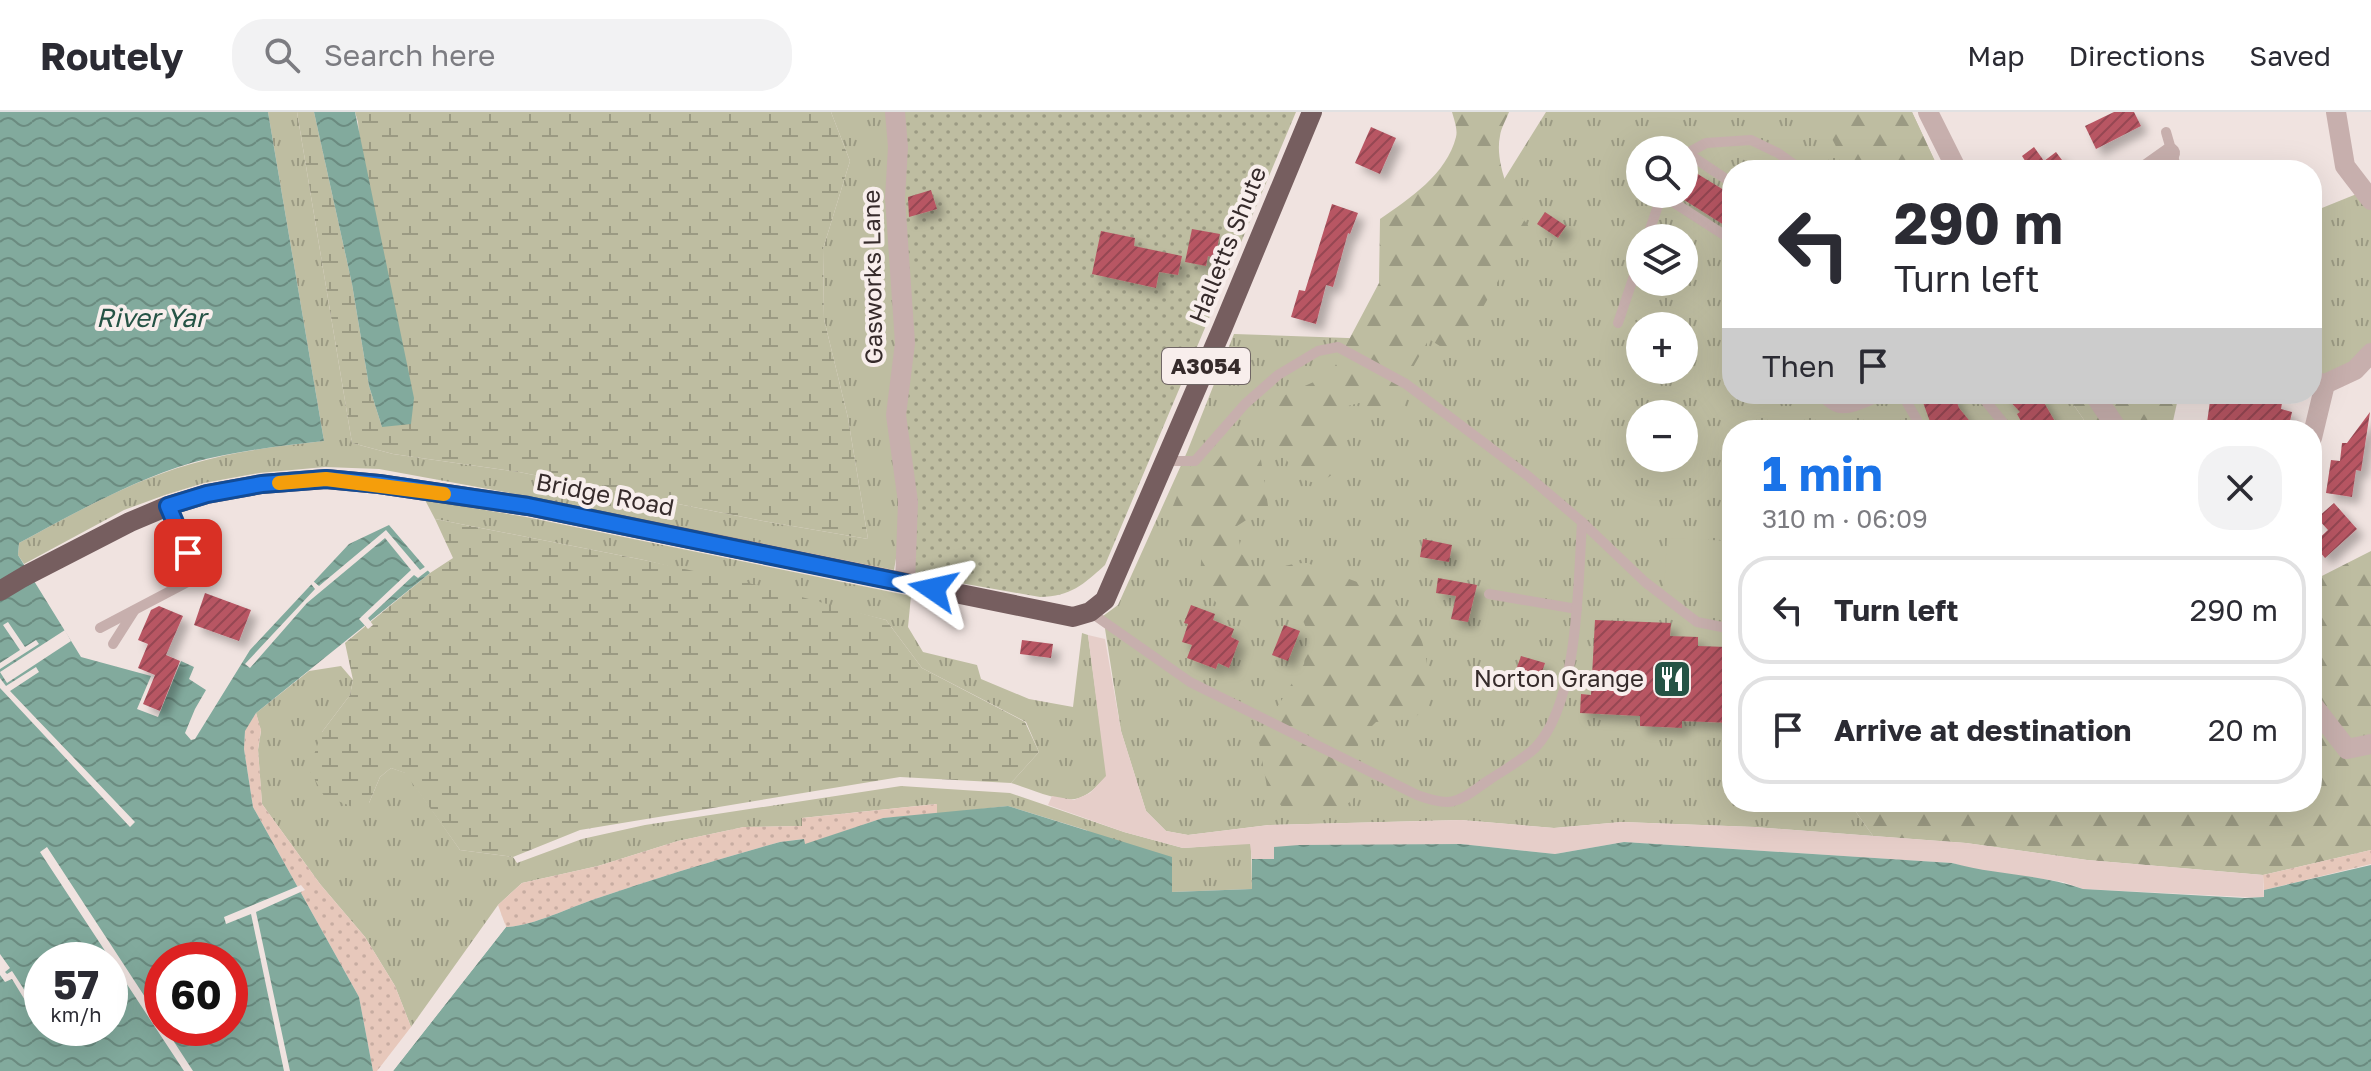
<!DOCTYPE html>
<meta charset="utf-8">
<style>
body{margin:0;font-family:"Golos Text",sans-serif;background:#f2f2f3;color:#2b2b33;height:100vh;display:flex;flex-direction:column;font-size:30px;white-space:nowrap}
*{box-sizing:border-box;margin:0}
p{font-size:26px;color:#7c7c81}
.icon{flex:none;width:44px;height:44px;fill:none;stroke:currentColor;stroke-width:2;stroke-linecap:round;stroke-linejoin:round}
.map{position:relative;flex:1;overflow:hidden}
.side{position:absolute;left:1722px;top:308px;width:600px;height:392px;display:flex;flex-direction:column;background:#fff;border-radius:32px;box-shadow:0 8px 32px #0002}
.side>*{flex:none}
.top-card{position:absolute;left:1722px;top:48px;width:600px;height:244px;border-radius:32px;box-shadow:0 8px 32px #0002;background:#fff;color:#2b2b33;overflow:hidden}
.tools{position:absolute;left:1626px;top:24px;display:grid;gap:16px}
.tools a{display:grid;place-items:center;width:72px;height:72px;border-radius:50%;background:#fff;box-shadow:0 8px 32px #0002;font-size:40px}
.speed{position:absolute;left:24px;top:830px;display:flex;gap:16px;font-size:40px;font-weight:700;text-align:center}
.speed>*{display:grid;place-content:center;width:104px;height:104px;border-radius:50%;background:#fff;box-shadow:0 8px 32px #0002;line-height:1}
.speed small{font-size:20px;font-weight:400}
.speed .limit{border:12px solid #d22;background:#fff;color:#111}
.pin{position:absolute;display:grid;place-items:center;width:68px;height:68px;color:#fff;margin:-34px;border-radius:16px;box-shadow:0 4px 12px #0006}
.me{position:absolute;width:88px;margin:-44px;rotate:281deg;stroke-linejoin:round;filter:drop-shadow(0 0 6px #0008)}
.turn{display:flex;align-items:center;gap:28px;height:168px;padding:0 40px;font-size:36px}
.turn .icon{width:104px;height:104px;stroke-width:2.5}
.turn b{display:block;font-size:56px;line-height:68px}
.then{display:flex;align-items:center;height:76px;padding:0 40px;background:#0003;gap:16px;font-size:30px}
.round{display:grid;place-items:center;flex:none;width:84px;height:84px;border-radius:32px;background:#f2f2f3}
.overview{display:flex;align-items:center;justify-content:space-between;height:136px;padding:0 40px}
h1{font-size:48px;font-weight:700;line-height:60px;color:#1a73e8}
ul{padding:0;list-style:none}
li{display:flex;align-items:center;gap:24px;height:108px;margin:0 16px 12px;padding:0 24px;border:4px solid #e1e1e2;border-radius:32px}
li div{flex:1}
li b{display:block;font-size:30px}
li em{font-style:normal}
header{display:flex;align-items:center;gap:48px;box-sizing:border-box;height:112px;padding:0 40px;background:#fff;border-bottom:2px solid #e1e1e2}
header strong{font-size:38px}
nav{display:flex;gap:44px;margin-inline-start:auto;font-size:28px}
.search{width:560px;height:72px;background:#f2f2f3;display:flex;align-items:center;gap:20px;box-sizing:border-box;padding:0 28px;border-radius:32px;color:#7c7c81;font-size:30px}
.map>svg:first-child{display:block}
</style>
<header>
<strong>Routely</strong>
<div class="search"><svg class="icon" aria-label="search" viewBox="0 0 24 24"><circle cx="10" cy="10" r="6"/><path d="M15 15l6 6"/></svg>Search here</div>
<nav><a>Map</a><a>Directions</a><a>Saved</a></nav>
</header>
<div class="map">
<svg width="2371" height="959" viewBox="0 0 2371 959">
<defs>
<pattern id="grass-tufts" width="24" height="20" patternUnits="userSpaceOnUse" patternTransform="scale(2)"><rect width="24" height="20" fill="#bebda1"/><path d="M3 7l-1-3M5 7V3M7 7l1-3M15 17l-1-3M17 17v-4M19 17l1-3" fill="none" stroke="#9b9a83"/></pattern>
<pattern id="forest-firs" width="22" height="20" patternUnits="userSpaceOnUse" patternTransform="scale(2)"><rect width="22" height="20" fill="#bebda1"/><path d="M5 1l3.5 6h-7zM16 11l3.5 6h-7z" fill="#9b9a83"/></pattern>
<pattern id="wetland-marsh" width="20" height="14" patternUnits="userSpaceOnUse" patternTransform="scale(2)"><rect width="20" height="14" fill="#bebda1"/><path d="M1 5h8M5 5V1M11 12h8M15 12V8" fill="none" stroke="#9b9a83"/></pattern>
<pattern id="sand-dots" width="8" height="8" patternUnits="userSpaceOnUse" patternTransform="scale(2)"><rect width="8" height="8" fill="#e7c8bb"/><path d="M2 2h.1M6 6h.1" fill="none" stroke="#c7aca1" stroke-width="1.8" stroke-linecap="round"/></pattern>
<pattern id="garden-dots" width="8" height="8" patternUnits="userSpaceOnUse" patternTransform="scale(2)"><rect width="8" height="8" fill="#bebda1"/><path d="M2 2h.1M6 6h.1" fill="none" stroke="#9b9a83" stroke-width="1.8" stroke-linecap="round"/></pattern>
<pattern id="water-waves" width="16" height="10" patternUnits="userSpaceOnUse" patternTransform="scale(2)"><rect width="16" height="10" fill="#82aa9d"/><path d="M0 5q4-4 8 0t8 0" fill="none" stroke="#6b8b80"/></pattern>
<pattern id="building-hatch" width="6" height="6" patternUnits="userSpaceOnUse" patternTransform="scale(2)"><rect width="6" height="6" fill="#b85663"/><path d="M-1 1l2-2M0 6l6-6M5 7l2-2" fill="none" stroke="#964752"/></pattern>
<filter id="shadow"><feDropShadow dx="7" dy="7" stdDeviation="4" flood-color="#0004"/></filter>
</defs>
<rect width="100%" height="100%" fill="#f0e3e0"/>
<g fill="url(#grass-tufts)" fill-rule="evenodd">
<path d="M268,0H297L352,331L393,342L519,360L763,409L868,427L848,306L824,207L823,137L850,49L831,0H886L890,37L900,392L898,435L894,458L526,384L379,357L325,355L259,361L204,371L165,383L124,398L24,452L18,443L19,431C75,401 130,369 191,352C234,339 280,334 324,329Z"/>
<path d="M1546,0H1912L1939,58H1732V282H2066L2091,318H1732V690H1849L1873,724L1755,715L1622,710L1554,716L1461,708L1269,713L1188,723L1166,719L1146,699L1121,619L1103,504L1118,493L1187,340L1234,222L1404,228ZM1640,38H1684V82H1640ZM1640,126H1684V170H1640ZM1640,214H1684V258H1640ZM1640,302H1684V346H1640Z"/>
<path d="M2364,79L2371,88V241L2312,269V100Z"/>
<path d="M425,388L526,405L911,484L908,515L923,540L977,553L981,567L1029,587L1073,595L1082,521L1088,523L1107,664C1098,673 1088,685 1075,687C1058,690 1028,676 1011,671L1039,640L1026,610L922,556L886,508L644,448L435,407Z"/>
<path d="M341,554L353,568L350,583L322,620L369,691L380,665L391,656L406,661L460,738L513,745L517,751L582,727L645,713L901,674L1010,681L1124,720L1183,736L1251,731L1252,777L1172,780L1086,718L1008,694L937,702L936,692L802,706L803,714L744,715L678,729L598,754L522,771L498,793L411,915L395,874L365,825L320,772L262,692L258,638L261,619L256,601L309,559Z"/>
</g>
<g fill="url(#forest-firs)">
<path d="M1452,0H1509C1506,8 1501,16 1500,24C1494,51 1513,94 1529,115L1455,244L1429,227L1407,266L1403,297L1377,300L1359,291L1340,296L1347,323L1344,355L1318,372L1301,367L1278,337L1267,298L1276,287L1318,268L1335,254L1379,171L1380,107C1409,87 1447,62 1456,25C1458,18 1454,7 1452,0Z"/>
<path d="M1818,0H1912L1939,58H1855L1841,44Z"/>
<path d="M2066,282H2179L2171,318H2091Z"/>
<path d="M1242,315L1261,348L1268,394L1237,414L1241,441L1259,463C1273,458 1291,450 1307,451C1312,452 1318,457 1323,458C1360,471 1388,477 1412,510C1429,534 1429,566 1429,593L1413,607L1376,610L1358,628L1359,670L1353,688L1329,704L1286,700L1267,675L1259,630L1276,597L1304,552L1308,520L1300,502L1263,495L1245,501L1217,492L1200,468L1202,431L1169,404L1183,369L1214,353Z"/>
<path d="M2371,439V738L2263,763L2087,748L1966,731L1873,724L1849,690H2312V469Z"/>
</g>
<g fill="url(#wetland-marsh)">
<path d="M297,0H314L352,172L369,274L382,315L358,10L355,0H831L850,49L823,137L824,207L848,306L868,427L763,409L519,360L393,342L352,331Z"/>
<path d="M435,407L644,448L757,473L886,508L922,556L1025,610L1039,640L1011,671L900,665L580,718L513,745L460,738L405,661L391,656L380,665L369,691L351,694L324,684L309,657L322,620L350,583L353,568L345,531L430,461L453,446Z"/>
</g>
<g fill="url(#sand-dots)">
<path d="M256,601L261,618L258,637L262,692L320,772L365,825L395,874L411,915L377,959H373L359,885L253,695L244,637L245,618Z"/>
<path d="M937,692V702L883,706L804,733L803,727L780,730C718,747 656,766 595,787C568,796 533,814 506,815L498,793L522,771L598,754L678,729L744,715L802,714V706Z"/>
<path d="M2371,738V752L2264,778L2263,763Z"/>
</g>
<path fill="url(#garden-dots)" d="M903,0H1296L1105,453C1083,473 1071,484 1040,485L915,463L903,302Z"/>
<path fill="#bebda1" d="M1667,426L1732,429V481L1664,478Z"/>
<path fill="#e6cec9" d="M1088,523L1105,527L1121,619L1146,699L1166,719L1188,723L1269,713L1461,708L1554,716L1622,710L1755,715L1966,731L2087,748L2263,763L2264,786L2083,777L2063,770L1972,757L1952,751L1624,730L1555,742L1461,732L1274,735V747H1252L1250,732L1183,736L1124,720L1048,693L1052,684L1074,688L1090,681L1106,664Z"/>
<g fill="url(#water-waves)" fill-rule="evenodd">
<path d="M0,0H268L324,329C280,334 235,339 191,351C131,369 75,401 19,431L18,443L81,545L151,564L137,597L158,605L181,549L194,555L189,567L206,578L195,597L185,621L191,628L195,627L250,538L349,432L389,413L430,461L256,601L245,619L244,637L253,695L359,885L373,959H0ZM42,848H110V916H42ZM162,848H230V916H162Z"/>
<path d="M314,0H355L414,286L411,312L382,315L369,274L352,172Z"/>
<path d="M1008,694L1172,745V780L1252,777V747H1274V735L1299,733L1461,732L1555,742L1624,730L1952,751C1995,763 2041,762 2083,777L2245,786L2264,785V778L2371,753V959H393L506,815C533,814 568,796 595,787C656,766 718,747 780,730L804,727L805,732L883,706Z"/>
</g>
<g fill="#f0e3e0">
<path d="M386,418L420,458L428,453L431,456L418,466L414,463L368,506L373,513L368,517L359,507L411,458L385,426L307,491L250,556L245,552L315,477L311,472L313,469L319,474Z"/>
<path d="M8,510L25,535L36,528L39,532L0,557V551L20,538L3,513Z"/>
<path d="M65,518L71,529L7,571L0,560Z"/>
<path d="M36,555L39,560L10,579L135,710L130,715L0,576V566L6,574Z"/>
<path d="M47,735L162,911V916H165L193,959H184L40,740Z"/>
<path d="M301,773L305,778L256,800L290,959H284L251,802L226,812L224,805Z"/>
<path d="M505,811L506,815L393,959H389Z"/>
<path d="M0,842L10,856L5,860L7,862L12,859L42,905V916L12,867L5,870L0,863Z"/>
</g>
<g fill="url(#building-hatch)" filter="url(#shadow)">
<path d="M2114,0H2134L2141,14L2096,37L2085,14Z"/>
<path d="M1371,15L1396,26L1380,62L1355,51Z"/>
<path d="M2034,35L2044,49L2056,40L2065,52L2057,58H2031L2022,44Z"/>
<path d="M1696,61L1732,83V118L1681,86Z"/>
<path d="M931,78L937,97L909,105L908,85Z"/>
<path d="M1332,92L1358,101L1350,122L1348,121L1333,175L1326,173L1316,212L1291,205L1299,178L1305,179Z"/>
<path d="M1545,100L1566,114L1558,126L1537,112Z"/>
<path d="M1192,117L1220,122L1215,146L1208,144L1206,154L1185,150Z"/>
<path d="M1101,119L1135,126L1134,134L1182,144L1178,163L1159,160L1156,176L1092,162Z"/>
<path d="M1920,282H1954L1959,296L1977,318H1933Z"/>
<path d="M2003,282H2039L2060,318H2026L2017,302L2020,300Z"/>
<path d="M2211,282H2238L2282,291L2281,297L2292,300L2288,318H2254L2237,315V318H2206Z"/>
<path d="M2370,300L2361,359L2356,358L2352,385L2326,381L2331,348L2340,349L2342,331H2347Z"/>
<path d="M2334,391L2357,417L2325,446L2313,432L2328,418L2317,406Z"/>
<path d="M1423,427L1452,433L1449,450L1420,445Z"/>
<path d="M1438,466L1477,473L1468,510L1451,507L1456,484L1436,481Z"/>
<path d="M205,481L251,498L239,529L194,513Z"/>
<path d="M1191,493L1215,502L1213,508L1234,517L1231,525L1239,529L1229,556L1218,551L1216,557L1187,546L1192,533L1182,530L1188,512L1184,511Z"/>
<path d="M159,494L183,504L166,543L180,549L160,599L143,592L155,563L138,556L148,532L138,528L151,498Z"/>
<path d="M1595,508L1671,511L1670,524L1698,525V534L1727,535L1726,544H1732V611L1682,609V616L1640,614V604L1580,601L1581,582L1591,583Z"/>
<path d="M1284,513L1300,519L1288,549L1272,543Z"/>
<path d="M1022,528L1053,532L1051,546L1020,542Z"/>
<path d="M1521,544L1545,551L1540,566L1516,558Z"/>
</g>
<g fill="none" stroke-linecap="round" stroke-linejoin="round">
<g stroke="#c7afad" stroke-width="10">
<path d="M2166,20L2177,58"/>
<path d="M1687,41L1732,71"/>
<path d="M1684,43L1706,31L1751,28L1778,41L1802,58"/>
<path d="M1662,83L1732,128"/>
<path d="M1647,126L1662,82"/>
<path d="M1618,211L1640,146"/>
<path d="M1819,282C1834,297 1841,300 1861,292C1868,289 1873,289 1877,282"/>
<path d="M1902,282L1917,308L1919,318"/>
<path d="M1980,282L2009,318"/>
<path d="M1166,349H1195L1245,292L1278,263L1318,239L1338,235L1406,272L1528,364L1582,410L1645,470L1697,510L1732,517"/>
<path d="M1489,482L1577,497"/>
<path d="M1090,500L1190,570L1417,683C1455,697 1458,689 1489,668C1504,658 1522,648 1535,636C1579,590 1578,471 1582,410"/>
<path d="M100,516L197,465L168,394"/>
<path d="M113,532L134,499"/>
</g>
<g stroke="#c7afad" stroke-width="20">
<path d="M895,0L898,35L895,86L905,231L896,303L908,390L905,471"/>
<path d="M1928,0L1957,58"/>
<path d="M2336,0L2345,54L2371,88"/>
<path d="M2146,58L2170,41"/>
<path d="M2312,269L2325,272L2355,258L2371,241"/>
<path d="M2094,282L2118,318"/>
<path d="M2312,326L2325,272"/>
<path d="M2312,592L2347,637L2371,632"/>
</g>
<path stroke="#765e5f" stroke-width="20" d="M0,479L25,464L130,410L168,394L207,382L262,372L326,367L379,372L528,394L1073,505L1090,500L1105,488L1222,217L1312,0"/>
</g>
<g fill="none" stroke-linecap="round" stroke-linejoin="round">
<g stroke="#114b97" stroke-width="20">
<path id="route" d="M188,441L168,394L207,382L262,372L326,367L379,372L528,394L933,477"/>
</g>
<use href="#route" stroke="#1a73e8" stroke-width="14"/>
<path stroke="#f59e0b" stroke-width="14" d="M279,371L326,367L444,382"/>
</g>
<defs>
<g id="restaurant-square" transform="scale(2)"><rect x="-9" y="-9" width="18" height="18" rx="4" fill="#255345" stroke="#f8eeec"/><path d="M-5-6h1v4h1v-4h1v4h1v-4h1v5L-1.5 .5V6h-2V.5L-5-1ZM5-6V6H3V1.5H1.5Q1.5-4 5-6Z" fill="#fff"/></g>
</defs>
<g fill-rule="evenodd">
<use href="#restaurant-square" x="1672" y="567"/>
</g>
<g text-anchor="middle" stroke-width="8" stroke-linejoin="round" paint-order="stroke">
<rect fill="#f8eeec" stroke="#706665" stroke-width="2" x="1162" y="236" width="88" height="36" rx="6"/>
<g font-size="22" font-weight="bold" fill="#362b2b">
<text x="1206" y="262">A3054</text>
</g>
<g font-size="24" fill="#362b2b" stroke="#f8eeec">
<text transform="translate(1228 133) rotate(-68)" y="8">Halletts Shute</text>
<text transform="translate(873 165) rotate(-91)" y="8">Gasworks Lane</text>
<text transform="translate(605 383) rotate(11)" y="8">Bridge Road</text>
</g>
<g font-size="24" fill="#362b2b" stroke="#f8eeec" text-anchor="end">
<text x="1644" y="575">Norton Grange</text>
</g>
<g font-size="26" font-style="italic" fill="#255345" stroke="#f8eeec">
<text x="151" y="215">River Yar</text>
</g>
</g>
</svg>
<div class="tools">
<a><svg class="icon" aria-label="search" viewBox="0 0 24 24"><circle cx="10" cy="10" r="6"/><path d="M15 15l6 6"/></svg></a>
<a><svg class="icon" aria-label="layers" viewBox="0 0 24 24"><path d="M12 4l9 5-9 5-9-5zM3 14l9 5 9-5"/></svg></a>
<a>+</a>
<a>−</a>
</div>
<div class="speed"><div>57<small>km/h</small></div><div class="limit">60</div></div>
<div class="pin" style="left:188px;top:441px;background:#d93025"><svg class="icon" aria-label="arrive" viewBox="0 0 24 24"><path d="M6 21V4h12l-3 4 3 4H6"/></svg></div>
<svg class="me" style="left:933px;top:477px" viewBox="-20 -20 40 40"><path d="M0-17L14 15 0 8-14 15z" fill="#1a73e8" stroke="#fff" stroke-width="4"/></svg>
<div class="top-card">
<div class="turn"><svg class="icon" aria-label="left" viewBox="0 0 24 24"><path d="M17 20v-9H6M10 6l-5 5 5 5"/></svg><div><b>290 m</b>Turn left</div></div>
<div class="then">Then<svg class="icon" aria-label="arrive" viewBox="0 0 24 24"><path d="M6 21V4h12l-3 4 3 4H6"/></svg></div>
</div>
<section class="side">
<div class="overview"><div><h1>1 min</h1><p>310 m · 06:09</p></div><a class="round"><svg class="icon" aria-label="close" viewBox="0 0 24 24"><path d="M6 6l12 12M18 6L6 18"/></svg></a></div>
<ul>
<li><svg class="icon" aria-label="left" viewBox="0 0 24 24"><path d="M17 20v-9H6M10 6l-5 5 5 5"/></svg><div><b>Turn left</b></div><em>290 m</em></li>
<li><svg class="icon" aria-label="arrive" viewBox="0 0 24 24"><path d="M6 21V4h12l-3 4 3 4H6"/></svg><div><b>Arrive at destination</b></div><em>20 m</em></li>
</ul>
</section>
</div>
